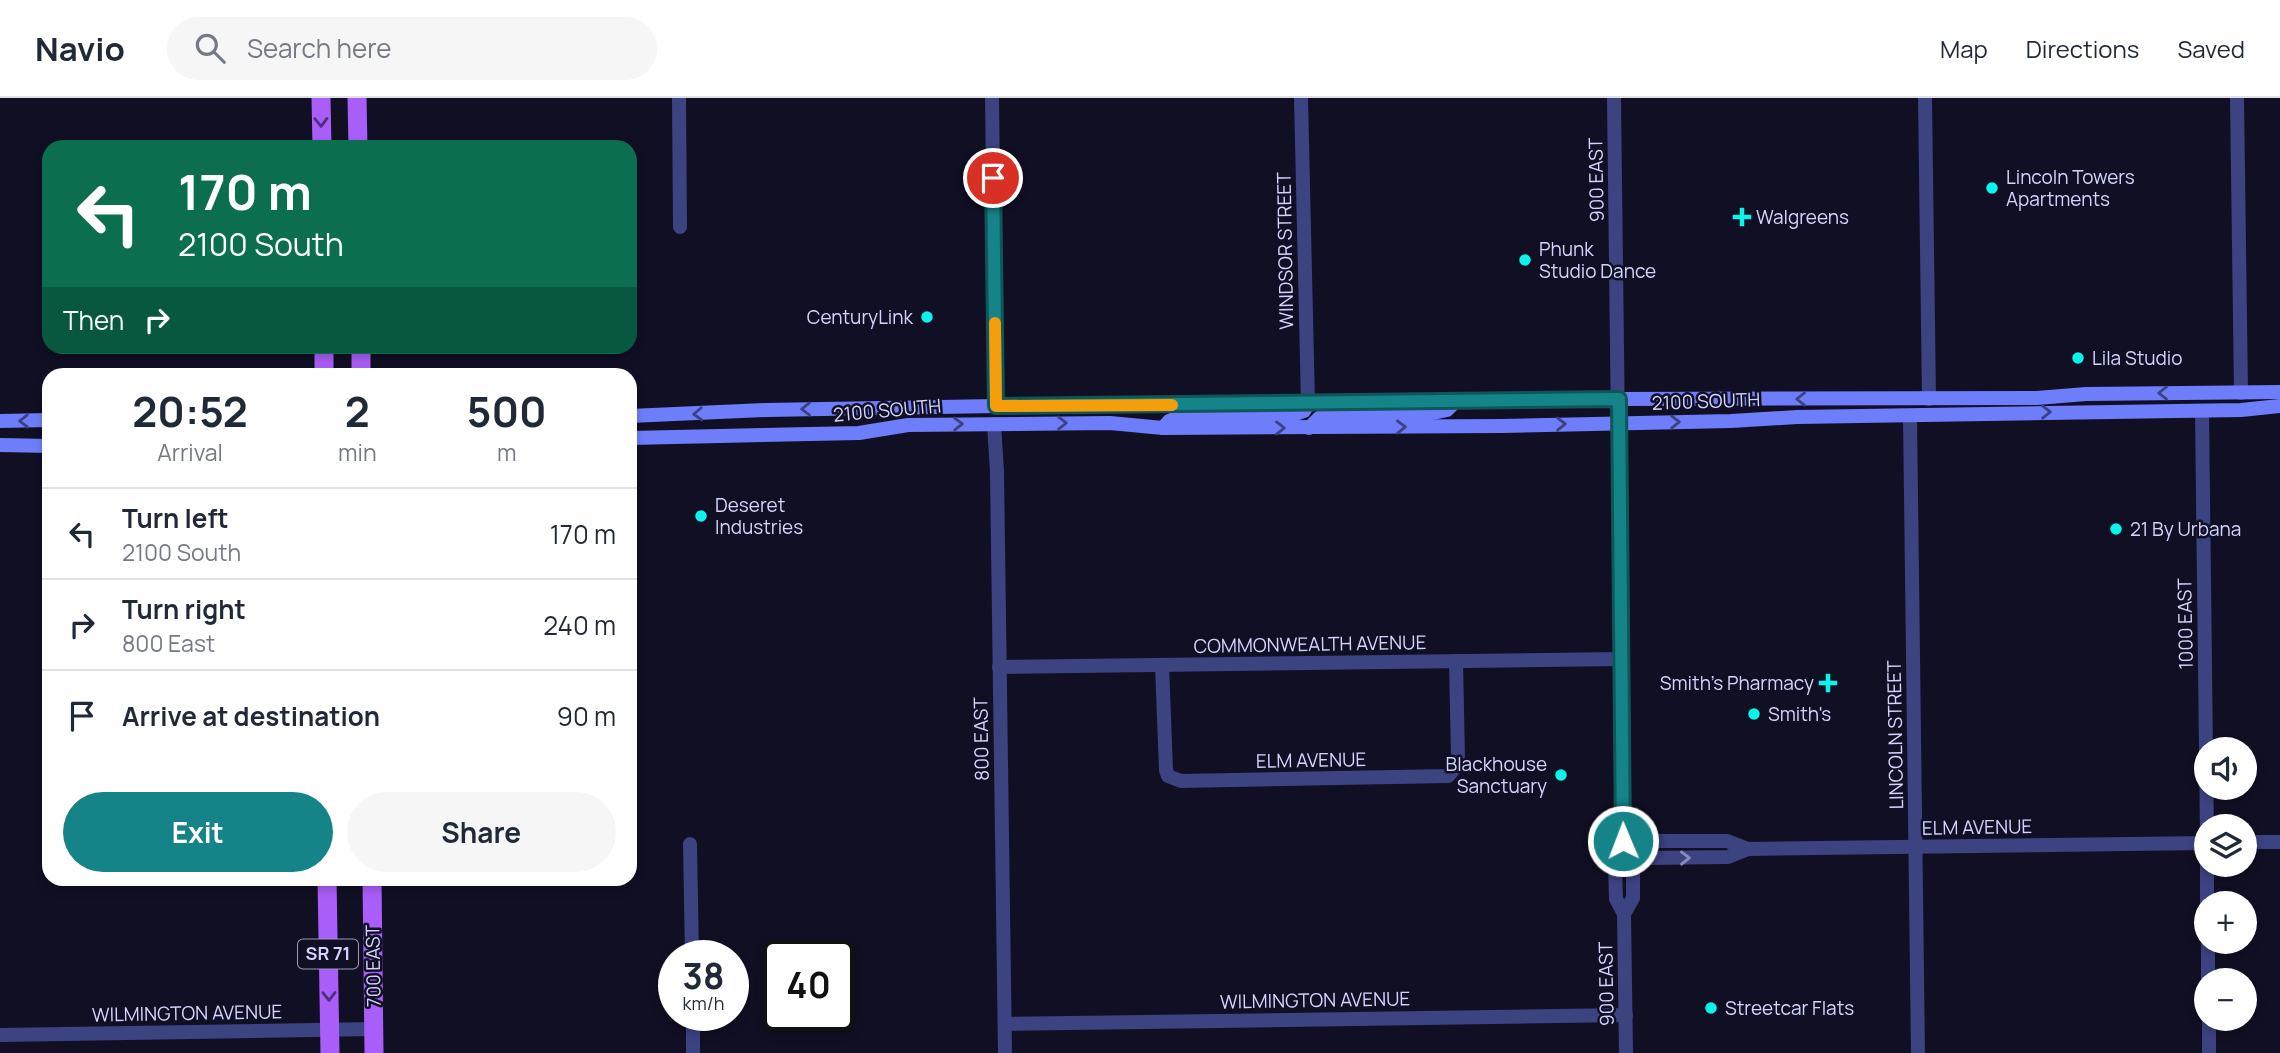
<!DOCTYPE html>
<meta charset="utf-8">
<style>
body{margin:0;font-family:Manrope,sans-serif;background:#f6f6f7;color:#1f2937;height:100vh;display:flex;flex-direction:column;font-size:26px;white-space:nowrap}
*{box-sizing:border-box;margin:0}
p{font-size:23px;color:#747a83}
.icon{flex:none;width:38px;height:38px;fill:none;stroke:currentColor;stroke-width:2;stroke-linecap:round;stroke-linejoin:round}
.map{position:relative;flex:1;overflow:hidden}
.sheet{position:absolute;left:42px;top:270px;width:595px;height:518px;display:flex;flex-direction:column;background:#fff;border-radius:21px;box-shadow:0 4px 10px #0003}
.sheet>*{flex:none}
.top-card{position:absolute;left:42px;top:42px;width:595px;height:214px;border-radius:21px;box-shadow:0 4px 10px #0003;background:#0b6e4f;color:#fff;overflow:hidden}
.fabs{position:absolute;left:2194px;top:639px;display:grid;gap:14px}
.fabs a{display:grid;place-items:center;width:63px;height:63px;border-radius:50%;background:#fff;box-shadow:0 4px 10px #0003;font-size:35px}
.speed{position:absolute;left:658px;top:842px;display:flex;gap:14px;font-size:35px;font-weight:700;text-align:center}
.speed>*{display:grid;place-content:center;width:91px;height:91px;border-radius:50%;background:#fff;box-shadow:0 4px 10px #0003;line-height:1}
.speed small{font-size:18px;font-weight:400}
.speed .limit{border:4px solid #111;border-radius:10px;background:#fff;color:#111}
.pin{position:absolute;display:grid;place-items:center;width:60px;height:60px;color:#fff;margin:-30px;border:4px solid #fff;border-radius:50%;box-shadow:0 2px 7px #0007}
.me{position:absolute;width:77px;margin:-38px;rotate:359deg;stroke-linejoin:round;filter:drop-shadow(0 0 5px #0008)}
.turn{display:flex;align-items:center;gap:24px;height:147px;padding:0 21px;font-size:32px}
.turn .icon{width:91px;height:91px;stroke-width:2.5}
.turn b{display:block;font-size:49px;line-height:60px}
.then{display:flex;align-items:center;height:66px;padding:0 21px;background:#0003;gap:14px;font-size:26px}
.eta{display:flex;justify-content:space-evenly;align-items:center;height:119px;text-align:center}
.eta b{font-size:42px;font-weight:700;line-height:49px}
.primary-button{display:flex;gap:14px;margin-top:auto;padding:14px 21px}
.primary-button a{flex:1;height:80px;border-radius:42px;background:#158488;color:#fff;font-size:28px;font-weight:700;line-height:80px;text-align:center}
.primary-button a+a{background:#f6f6f7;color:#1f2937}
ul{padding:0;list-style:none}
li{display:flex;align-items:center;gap:21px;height:91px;padding:0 21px;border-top:2px solid #e0e1e3}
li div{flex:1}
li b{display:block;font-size:26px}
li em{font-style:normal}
header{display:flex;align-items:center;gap:42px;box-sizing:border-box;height:98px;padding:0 35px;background:#fff;border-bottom:2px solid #e0e1e3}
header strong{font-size:33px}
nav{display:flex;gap:38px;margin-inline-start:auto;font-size:24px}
.search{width:490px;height:63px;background:#f6f6f7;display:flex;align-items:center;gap:18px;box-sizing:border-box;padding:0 24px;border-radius:38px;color:#747a83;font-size:26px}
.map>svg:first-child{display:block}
</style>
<header>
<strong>Navio</strong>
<div class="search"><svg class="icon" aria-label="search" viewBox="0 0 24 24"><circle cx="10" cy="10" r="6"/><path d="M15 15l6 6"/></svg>Search here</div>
<nav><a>Map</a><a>Directions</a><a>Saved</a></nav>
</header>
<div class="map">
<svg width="2280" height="955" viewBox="0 0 2280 955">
<rect width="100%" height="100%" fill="#100f24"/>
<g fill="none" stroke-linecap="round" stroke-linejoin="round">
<g stroke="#3c4381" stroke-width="14">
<path d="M679,0L680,129"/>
<path d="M992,0L996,308"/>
<path d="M1301,0L1308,306"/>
<path d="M1925,0L1929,301"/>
<path d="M2237,0L2241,295"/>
<path d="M2202,313L2207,738"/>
<path d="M1910,318L1918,955"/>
<path d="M994,326L997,374L1005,955"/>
<path d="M1162,567L1166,672L1168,678L1181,683L1448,678L1457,668L1458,661L1456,563"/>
<path d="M999,569L1621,561"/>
<path d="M1623,743H1727L1748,751"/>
<path d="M2245,744H2280"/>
<path d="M690,746L692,858"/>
<path d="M1623,751L1647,760L1728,759L1748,751L2207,745"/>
<path d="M2207,766V805"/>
<path d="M2208,844V882"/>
<path d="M693,917V955"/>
<path d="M2209,920V955"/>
<path d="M1005,926L1626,917"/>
<path d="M0,937L374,931"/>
</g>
<g stroke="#3c4381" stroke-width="14">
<path d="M1614,0L1623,751L1633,767V800L1624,816"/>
<path d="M1623,751L1615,766L1616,801L1624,816L1626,955"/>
</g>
<g stroke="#6e7efa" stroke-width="14">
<path d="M630,318L766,312L996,308L1619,301L2037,300L2086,296L2280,294"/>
<path d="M0,323L49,322"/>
<path d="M1163,330L1169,323L1179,319L1293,317L1304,313L1308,306"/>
<path d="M1309,330L1319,320L1326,318L1433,315L1447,312L1455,304"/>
<path d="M630,340L859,335L908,327L1110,325L1163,330L1502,328L1731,323L1797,319L2241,312L2280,308"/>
<path d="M0,347L49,348"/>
</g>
<g stroke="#aa5ef9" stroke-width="19">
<path d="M321,0L322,49"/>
<path d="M357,0L358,49"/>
<path d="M324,248V276"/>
<path d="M361,248V276"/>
<path d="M327,780L330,955"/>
<path d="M372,780L374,955"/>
</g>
</g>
<defs><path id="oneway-chevron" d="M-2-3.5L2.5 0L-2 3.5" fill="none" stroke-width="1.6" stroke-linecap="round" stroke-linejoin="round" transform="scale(1.75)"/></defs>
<g stroke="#4e2f79">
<use href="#oneway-chevron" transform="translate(321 24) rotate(89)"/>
<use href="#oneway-chevron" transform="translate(329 898) rotate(89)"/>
</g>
<g stroke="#3a4184">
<use href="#oneway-chevron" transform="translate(2163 295) rotate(180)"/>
<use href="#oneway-chevron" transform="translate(1801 301) rotate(-180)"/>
<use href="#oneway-chevron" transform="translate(806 311) rotate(179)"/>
<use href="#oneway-chevron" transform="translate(2046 314) rotate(-1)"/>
<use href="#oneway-chevron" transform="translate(698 316) rotate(177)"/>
<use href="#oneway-chevron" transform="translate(24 323) rotate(179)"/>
<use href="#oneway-chevron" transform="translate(1675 324) rotate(-1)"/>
<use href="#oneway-chevron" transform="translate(1062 325)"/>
<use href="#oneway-chevron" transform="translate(958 326) rotate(-1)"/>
<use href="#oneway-chevron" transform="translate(1561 326) rotate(-1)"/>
<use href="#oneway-chevron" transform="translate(1401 329) rotate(-1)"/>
<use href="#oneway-chevron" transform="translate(1280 330)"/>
</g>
<use stroke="#888cbf" href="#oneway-chevron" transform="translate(1685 760) rotate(-1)"/>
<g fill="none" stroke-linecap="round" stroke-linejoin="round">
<g stroke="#0e5658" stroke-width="18">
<path id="route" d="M993,80L996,308L1619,301L1623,743"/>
</g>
<use href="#route" stroke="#158488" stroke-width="12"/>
<path stroke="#f59e0b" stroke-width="12" d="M995,225L996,308L1172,307"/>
</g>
<g fill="#09f4eb" stroke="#100f24" stroke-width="2.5">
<circle cx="1992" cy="90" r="7"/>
<path d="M1738.5 108.5h7v7h7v7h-7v7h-7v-7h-7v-7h7z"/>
<circle cx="1525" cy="162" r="7"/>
<circle cx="927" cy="219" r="7"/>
<circle cx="2078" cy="260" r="7"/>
<circle cx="701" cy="418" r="7"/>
<circle cx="2116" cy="431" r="7"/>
<path d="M1824.5 574.5h7v7h7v7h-7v7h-7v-7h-7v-7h7z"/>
<circle cx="1754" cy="616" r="7"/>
<circle cx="1561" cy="677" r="7"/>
<circle cx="1711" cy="910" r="7"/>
</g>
<g text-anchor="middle" stroke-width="5" stroke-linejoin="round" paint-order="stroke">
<rect fill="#100f24" stroke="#9899bc" stroke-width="2" x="298" y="841.5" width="60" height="29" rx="5"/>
<g font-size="18" font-weight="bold" fill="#d3d4fd">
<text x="328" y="862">SR 71</text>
</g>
<g font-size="19" fill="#d3d4fd" stroke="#100f24" text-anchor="start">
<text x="2006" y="86">Lincoln Towers<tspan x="2006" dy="22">Apartments</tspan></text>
<text x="1756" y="126">Walgreens</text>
<text x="1539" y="158">Phunk<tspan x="1539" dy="22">Studio Dance</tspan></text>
<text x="913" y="226" text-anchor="end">CenturyLink</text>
<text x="2092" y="267">Lila Studio</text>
<text x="715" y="414">Deseret<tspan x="715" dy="22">Industries</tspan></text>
<text x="2130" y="438">21 By Urbana</text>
<text x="1814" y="592" text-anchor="end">Smith's Pharmacy</text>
<text x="1768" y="623">Smith's</text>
<text x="1547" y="673" text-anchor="end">Blackhouse<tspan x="1547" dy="22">Sanctuary</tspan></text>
<text x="1725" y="917">Streetcar Flats</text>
</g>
<g font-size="19" fill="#d3d4fd" stroke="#100f24">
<text transform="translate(1596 82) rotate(-91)" y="7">900 EAST</text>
<text transform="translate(1285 153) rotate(-91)" y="7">WINDSOR STREET</text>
<text transform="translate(1706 303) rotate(-2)" y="7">2100 SOUTH</text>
<text transform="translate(887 312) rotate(-5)" y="7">2100 SOUTH</text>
<text transform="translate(2185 526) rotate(-91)" y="7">1000 EAST</text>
<text transform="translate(1310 546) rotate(-1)" y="7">COMMONWEALTH AVENUE</text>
<text transform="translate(1895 637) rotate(-91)" y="7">LINCOLN STREET</text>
<text transform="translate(981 641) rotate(-91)" y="7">800 EAST</text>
<text transform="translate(1311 662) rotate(-1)" y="7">ELM AVENUE</text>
<text transform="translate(1977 729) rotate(-1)" y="7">ELM AVENUE</text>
<text transform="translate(373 868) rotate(-91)" y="7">700 EAST</text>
<text transform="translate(1606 886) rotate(-91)" y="7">900 EAST</text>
<text transform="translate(1315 902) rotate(-1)" y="7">WILMINGTON AVENUE</text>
<text transform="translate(187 915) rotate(-1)" y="7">WILMINGTON AVENUE</text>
</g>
</g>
</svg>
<div class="fabs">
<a><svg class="icon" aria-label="sound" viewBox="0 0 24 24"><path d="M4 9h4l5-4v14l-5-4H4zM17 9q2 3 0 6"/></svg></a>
<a><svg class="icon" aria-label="layers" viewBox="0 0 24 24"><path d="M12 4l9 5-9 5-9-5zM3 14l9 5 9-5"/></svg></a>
<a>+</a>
<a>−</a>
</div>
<div class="speed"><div>38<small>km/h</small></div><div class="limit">40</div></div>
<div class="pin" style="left:993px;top:80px;background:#d93025"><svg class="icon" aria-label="arrive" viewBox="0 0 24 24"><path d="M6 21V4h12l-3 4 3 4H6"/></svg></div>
<svg class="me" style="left:1623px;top:743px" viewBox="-20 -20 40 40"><circle r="17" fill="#158488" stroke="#fff" stroke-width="3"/><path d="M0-11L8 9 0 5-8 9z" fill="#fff"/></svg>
<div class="top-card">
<div class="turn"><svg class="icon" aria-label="left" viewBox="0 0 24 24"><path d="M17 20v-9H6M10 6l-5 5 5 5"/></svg><div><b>170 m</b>2100 South</div></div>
<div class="then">Then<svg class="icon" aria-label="right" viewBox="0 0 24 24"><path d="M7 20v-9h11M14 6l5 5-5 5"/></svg></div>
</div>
<section class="sheet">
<div class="eta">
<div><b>20:52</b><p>Arrival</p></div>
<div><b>2</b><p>min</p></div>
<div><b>500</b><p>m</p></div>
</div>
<ul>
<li><svg class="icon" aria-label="left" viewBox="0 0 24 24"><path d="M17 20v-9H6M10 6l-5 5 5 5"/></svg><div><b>Turn left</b><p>2100 South</p></div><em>170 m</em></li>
<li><svg class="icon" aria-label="right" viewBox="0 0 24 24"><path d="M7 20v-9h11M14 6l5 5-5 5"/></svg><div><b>Turn right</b><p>800 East</p></div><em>240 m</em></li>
<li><svg class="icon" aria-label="arrive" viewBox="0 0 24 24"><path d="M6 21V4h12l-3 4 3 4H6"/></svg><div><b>Arrive at destination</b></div><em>90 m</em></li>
</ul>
<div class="primary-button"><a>Exit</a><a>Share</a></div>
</section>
</div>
